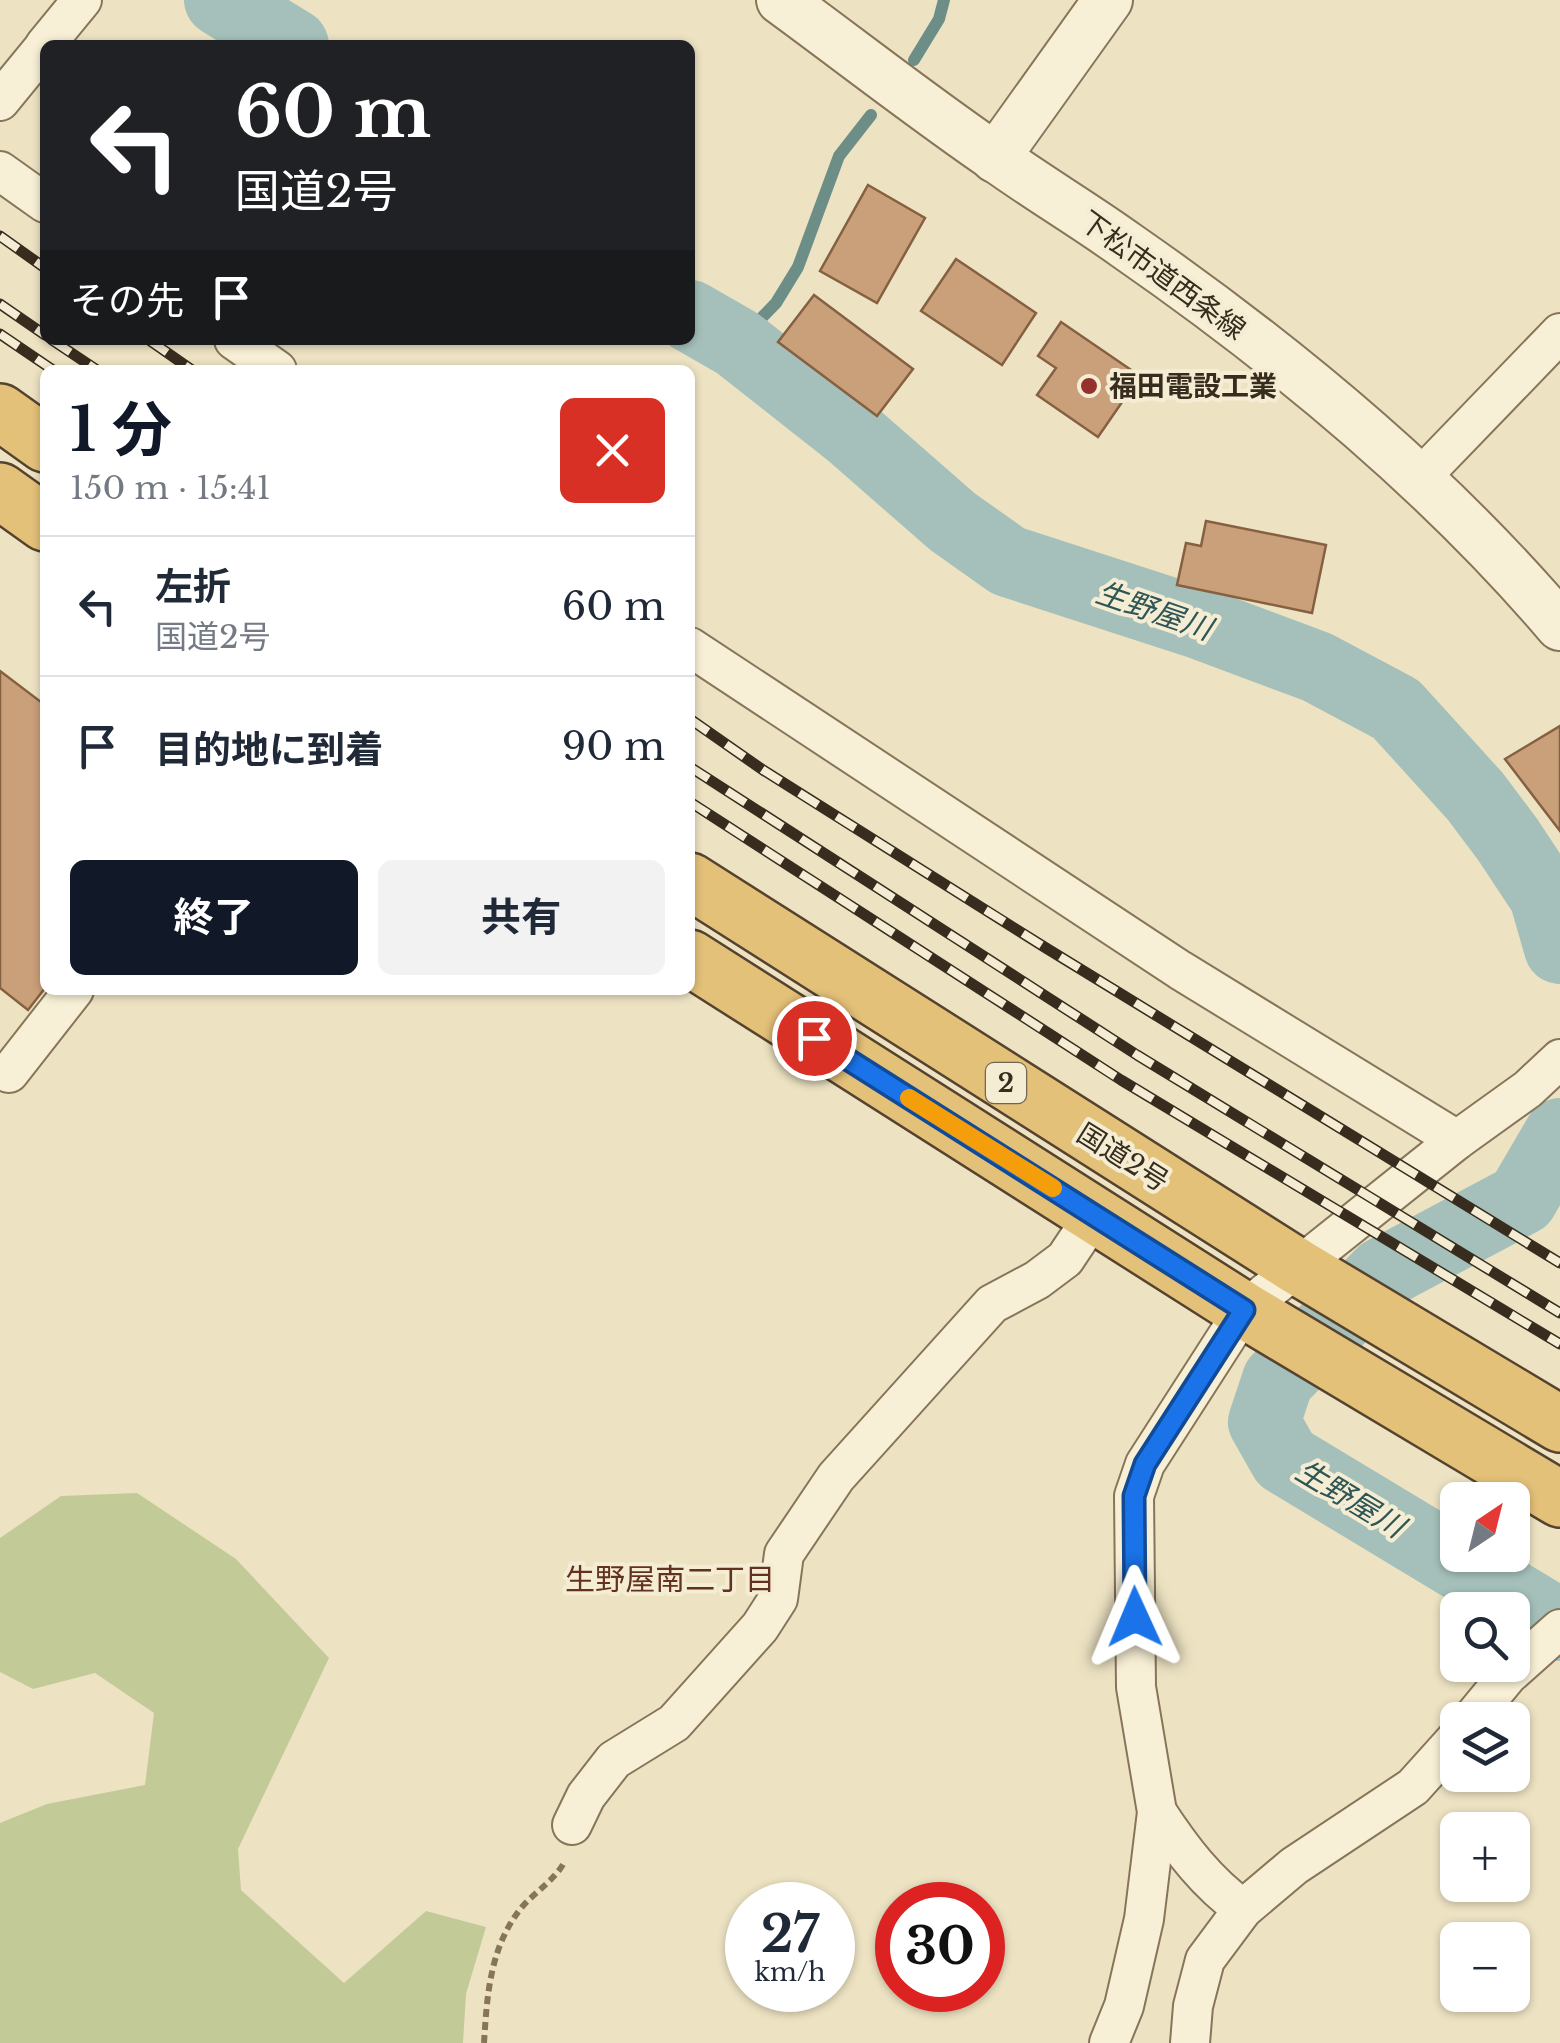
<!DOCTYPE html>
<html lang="ja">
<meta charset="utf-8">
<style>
body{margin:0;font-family:"Libre Baskerville","Noto Sans JP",serif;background:#f2f2f3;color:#1f2937;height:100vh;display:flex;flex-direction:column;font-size:38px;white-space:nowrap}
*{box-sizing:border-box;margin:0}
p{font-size:32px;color:#747a83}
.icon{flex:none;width:55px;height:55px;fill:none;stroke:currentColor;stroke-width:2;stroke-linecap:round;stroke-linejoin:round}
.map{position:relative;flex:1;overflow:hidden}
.sheet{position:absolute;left:40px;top:365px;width:655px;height:630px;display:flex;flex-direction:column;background:#fff;border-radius:15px;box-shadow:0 2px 8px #0004}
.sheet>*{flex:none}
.hud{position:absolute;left:40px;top:40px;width:655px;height:305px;border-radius:15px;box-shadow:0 2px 8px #0004;background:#202124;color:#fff;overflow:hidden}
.needle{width:65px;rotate:35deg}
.tools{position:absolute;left:1440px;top:1482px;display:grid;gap:20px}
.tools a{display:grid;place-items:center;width:90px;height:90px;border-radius:15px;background:#fff;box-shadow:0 2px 8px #0004;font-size:50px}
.speed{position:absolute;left:725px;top:1882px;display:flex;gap:20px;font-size:50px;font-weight:700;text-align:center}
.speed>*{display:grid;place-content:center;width:130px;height:130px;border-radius:50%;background:#fff;box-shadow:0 2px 8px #0004;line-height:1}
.speed small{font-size:25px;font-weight:400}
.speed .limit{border:15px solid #d22;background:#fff;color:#111}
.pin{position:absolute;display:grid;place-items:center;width:85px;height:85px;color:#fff;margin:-42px;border:5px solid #fff;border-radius:50%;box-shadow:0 2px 10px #0007}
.me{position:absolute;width:110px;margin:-55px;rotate:359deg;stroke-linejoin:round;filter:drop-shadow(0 0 8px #0008)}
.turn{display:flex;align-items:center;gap:35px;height:210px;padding:0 30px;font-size:45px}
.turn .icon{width:130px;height:130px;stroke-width:2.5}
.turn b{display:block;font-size:70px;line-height:85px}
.then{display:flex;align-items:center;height:95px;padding:0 30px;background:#0003;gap:20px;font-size:38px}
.round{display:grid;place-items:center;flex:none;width:105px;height:105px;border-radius:15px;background:#f2f2f3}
.head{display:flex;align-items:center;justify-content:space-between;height:170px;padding:0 30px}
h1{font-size:60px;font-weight:700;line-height:75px;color:#111827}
.button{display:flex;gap:20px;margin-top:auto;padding:20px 30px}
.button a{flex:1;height:115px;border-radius:15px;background:#111827;color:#fff;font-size:40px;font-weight:700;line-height:115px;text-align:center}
.button a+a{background:#f2f2f3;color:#1f2937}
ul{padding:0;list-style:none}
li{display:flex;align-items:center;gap:30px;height:140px;padding:0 30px;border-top:2px solid #e0e1e3}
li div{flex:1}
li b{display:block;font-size:38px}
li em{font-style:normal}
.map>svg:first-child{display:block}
</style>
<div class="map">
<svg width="1560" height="2043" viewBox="0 0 1560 2043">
<rect width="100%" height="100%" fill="#ede3c3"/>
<path fill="#c2cb97" d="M137,1493L236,1559L329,1658L238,1849L241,1890L344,1983L426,1911L486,1927L466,1994L463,2043H0V1823L47,1804L145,1785L154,1713L95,1673L33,1689L0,1672V1538L61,1496Z"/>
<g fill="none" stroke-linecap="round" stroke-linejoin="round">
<g stroke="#6c8e87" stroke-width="12">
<path d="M914,60L939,19L944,0"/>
<path d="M737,343L776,303L798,267L839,156L871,115"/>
</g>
<g stroke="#a5c0ba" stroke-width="72">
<path d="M220,0L293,45"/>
<path d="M690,316L737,343L850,432L953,522L1008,561L1199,623L1317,667L1396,709L1475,796L1508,840L1545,896L1560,948"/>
<path d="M1560,1134L1522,1199L1383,1273L1278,1380L1264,1422L1285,1459L1560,1625"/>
</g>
</g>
<g fill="#caa07a" stroke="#856041" stroke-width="2.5">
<path d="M868,185L925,218L877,303L820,271Z"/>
<path d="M956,259L1036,313L1002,365L921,311Z"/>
<path d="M814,295L913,369L877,416L778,342Z"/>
<path d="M1061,322L1140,376L1098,437L1037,395L1056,368L1038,356Z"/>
<path d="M1206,521L1326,545L1312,613L1177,585L1186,543L1201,546Z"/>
<path d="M0,671L45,705V988L28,1010L0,988Z"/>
<path d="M1560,726V831L1505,759Z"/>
</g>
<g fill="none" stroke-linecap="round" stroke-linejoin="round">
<g stroke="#87755a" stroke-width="42">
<g id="minor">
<path d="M45,45L82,0"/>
<path d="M0,101L45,46"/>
<path d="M0,171L45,203"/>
<path d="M234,340L277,370"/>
<path d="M1419,479L1560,333"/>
<path d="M690,647L1180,970L1457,1140"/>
<path d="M9,1073L74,990"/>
<path d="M1471,1720L1508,1675L1560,1629"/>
<path d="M1157,1812C1182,1850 1206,1882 1243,1909"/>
<path d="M572,1825L586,1796L614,1760L674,1723L760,1627L778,1599L784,1554L836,1477L992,1304L1037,1280L1065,1259L1095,1214"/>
<path d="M1109,2043L1124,2006L1144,1919L1157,1812L1136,1687L1134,1496L1145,1464L1244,1310L1457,1140L1528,1089L1560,1059"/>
<path d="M1190,2043L1193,2006L1205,1960L1243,1909L1294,1866L1413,1787L1458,1737"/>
</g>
</g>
<g stroke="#87755a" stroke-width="52">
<g id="tertiary">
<path d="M781,0C852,52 922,107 995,157C1038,188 1084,215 1127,246C1284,355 1436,480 1560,626"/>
<path d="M995,158L1108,0"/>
</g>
</g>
<g stroke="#55422f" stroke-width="60">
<g id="trunk">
<path d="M0,412L45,444"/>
<path d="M0,491L45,523"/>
<path d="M690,881L1298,1267L1560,1424"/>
<path d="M690,958L1244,1310L1560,1499"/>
</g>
</g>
<path stroke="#87755a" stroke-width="6" stroke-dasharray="8 5" stroke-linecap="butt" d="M484,2043C487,1995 490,1946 522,1907C536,1891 555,1880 565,1861"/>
<use href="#minor" stroke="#f8f0d6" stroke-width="38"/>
<use href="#tertiary" stroke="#f8f0d6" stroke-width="48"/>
<use href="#trunk" stroke="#e4c179" stroke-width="55"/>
<g stroke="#372c1e" stroke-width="11">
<g id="rail">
<path d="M0,236L45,268"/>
<path d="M0,304L45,335"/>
<path d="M0,334L53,370"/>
<path d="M52,340L97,370"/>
<path d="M149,340L192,370"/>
<path d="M690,719L763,770L1046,948L1560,1263"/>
<path d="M690,767L1137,1055L1560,1313"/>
<path d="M690,802L1121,1080L1560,1344"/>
</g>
</g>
<use href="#rail" stroke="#f5edd3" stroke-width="8" stroke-dasharray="22" stroke-linecap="butt"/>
</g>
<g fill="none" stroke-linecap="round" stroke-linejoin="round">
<g stroke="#114b97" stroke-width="25">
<path id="route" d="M814,1038L1244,1310L1145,1464L1134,1496L1135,1617"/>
</g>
<use href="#route" stroke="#1a73e8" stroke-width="18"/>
<path stroke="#f59e0b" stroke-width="18" d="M909,1098L1053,1188"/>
</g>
<circle fill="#94312c" stroke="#f5edd3" stroke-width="4" cx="1089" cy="386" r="10"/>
<g text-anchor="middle" stroke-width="8" stroke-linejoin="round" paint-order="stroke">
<rect fill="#f5edd3" stroke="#706654" stroke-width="2.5" x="986" y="1063" width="40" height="40" rx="8"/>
<g font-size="25" font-weight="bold" fill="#372c1e">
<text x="1006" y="1092">2</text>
</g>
<g font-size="28" fill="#372c1e" stroke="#f5edd3">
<text transform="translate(1163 275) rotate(36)" y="10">下松市道西条線</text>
<text transform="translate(1123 1157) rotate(32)" y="10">国道2号</text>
</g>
<g font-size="28" font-weight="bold" fill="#372c1e" stroke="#f5edd3" text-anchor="start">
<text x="1109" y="396">福田電設工業</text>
</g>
<g font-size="30" font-style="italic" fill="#2e5656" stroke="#f5edd3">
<text transform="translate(1154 611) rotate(19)" y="10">生野屋川</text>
<text transform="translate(1350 1499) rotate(31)" y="10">生野屋川</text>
</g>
<g font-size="30" fill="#63311f" stroke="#f5edd3">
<text x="670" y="1590">生野屋南二丁目</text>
</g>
</g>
</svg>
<div class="tools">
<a><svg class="needle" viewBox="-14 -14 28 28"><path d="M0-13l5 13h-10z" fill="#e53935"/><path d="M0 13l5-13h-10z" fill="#747a83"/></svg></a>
<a><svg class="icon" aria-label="search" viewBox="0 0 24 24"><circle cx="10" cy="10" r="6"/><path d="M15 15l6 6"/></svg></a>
<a><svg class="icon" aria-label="layers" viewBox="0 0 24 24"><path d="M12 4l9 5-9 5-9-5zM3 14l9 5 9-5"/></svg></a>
<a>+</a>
<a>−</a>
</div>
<div class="speed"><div>27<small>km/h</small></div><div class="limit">30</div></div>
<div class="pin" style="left:814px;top:1038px;background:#d93025"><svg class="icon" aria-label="arrive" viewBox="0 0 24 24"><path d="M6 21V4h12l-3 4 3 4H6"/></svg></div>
<svg class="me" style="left:1135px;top:1617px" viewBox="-20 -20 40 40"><path d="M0-17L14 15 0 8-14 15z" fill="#1a73e8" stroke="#fff" stroke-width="4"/></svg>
<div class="hud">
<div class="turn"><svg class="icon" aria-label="left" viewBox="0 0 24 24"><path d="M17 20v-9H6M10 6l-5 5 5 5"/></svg><div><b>60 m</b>国道2号</div></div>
<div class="then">その先<svg class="icon" aria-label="arrive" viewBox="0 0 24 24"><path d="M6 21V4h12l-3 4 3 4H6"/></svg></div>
</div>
<section class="sheet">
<div class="head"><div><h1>1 分</h1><p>150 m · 15:41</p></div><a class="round" style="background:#d93025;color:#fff"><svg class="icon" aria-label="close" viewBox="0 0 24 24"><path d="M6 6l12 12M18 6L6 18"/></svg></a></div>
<ul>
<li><svg class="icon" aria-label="left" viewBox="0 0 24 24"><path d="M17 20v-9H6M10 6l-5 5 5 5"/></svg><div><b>左折</b><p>国道2号</p></div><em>60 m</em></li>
<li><svg class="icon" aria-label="arrive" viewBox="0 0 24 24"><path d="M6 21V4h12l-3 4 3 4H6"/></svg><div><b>目的地に到着</b></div><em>90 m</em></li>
</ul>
<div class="button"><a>終了</a><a>共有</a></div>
</section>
</div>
